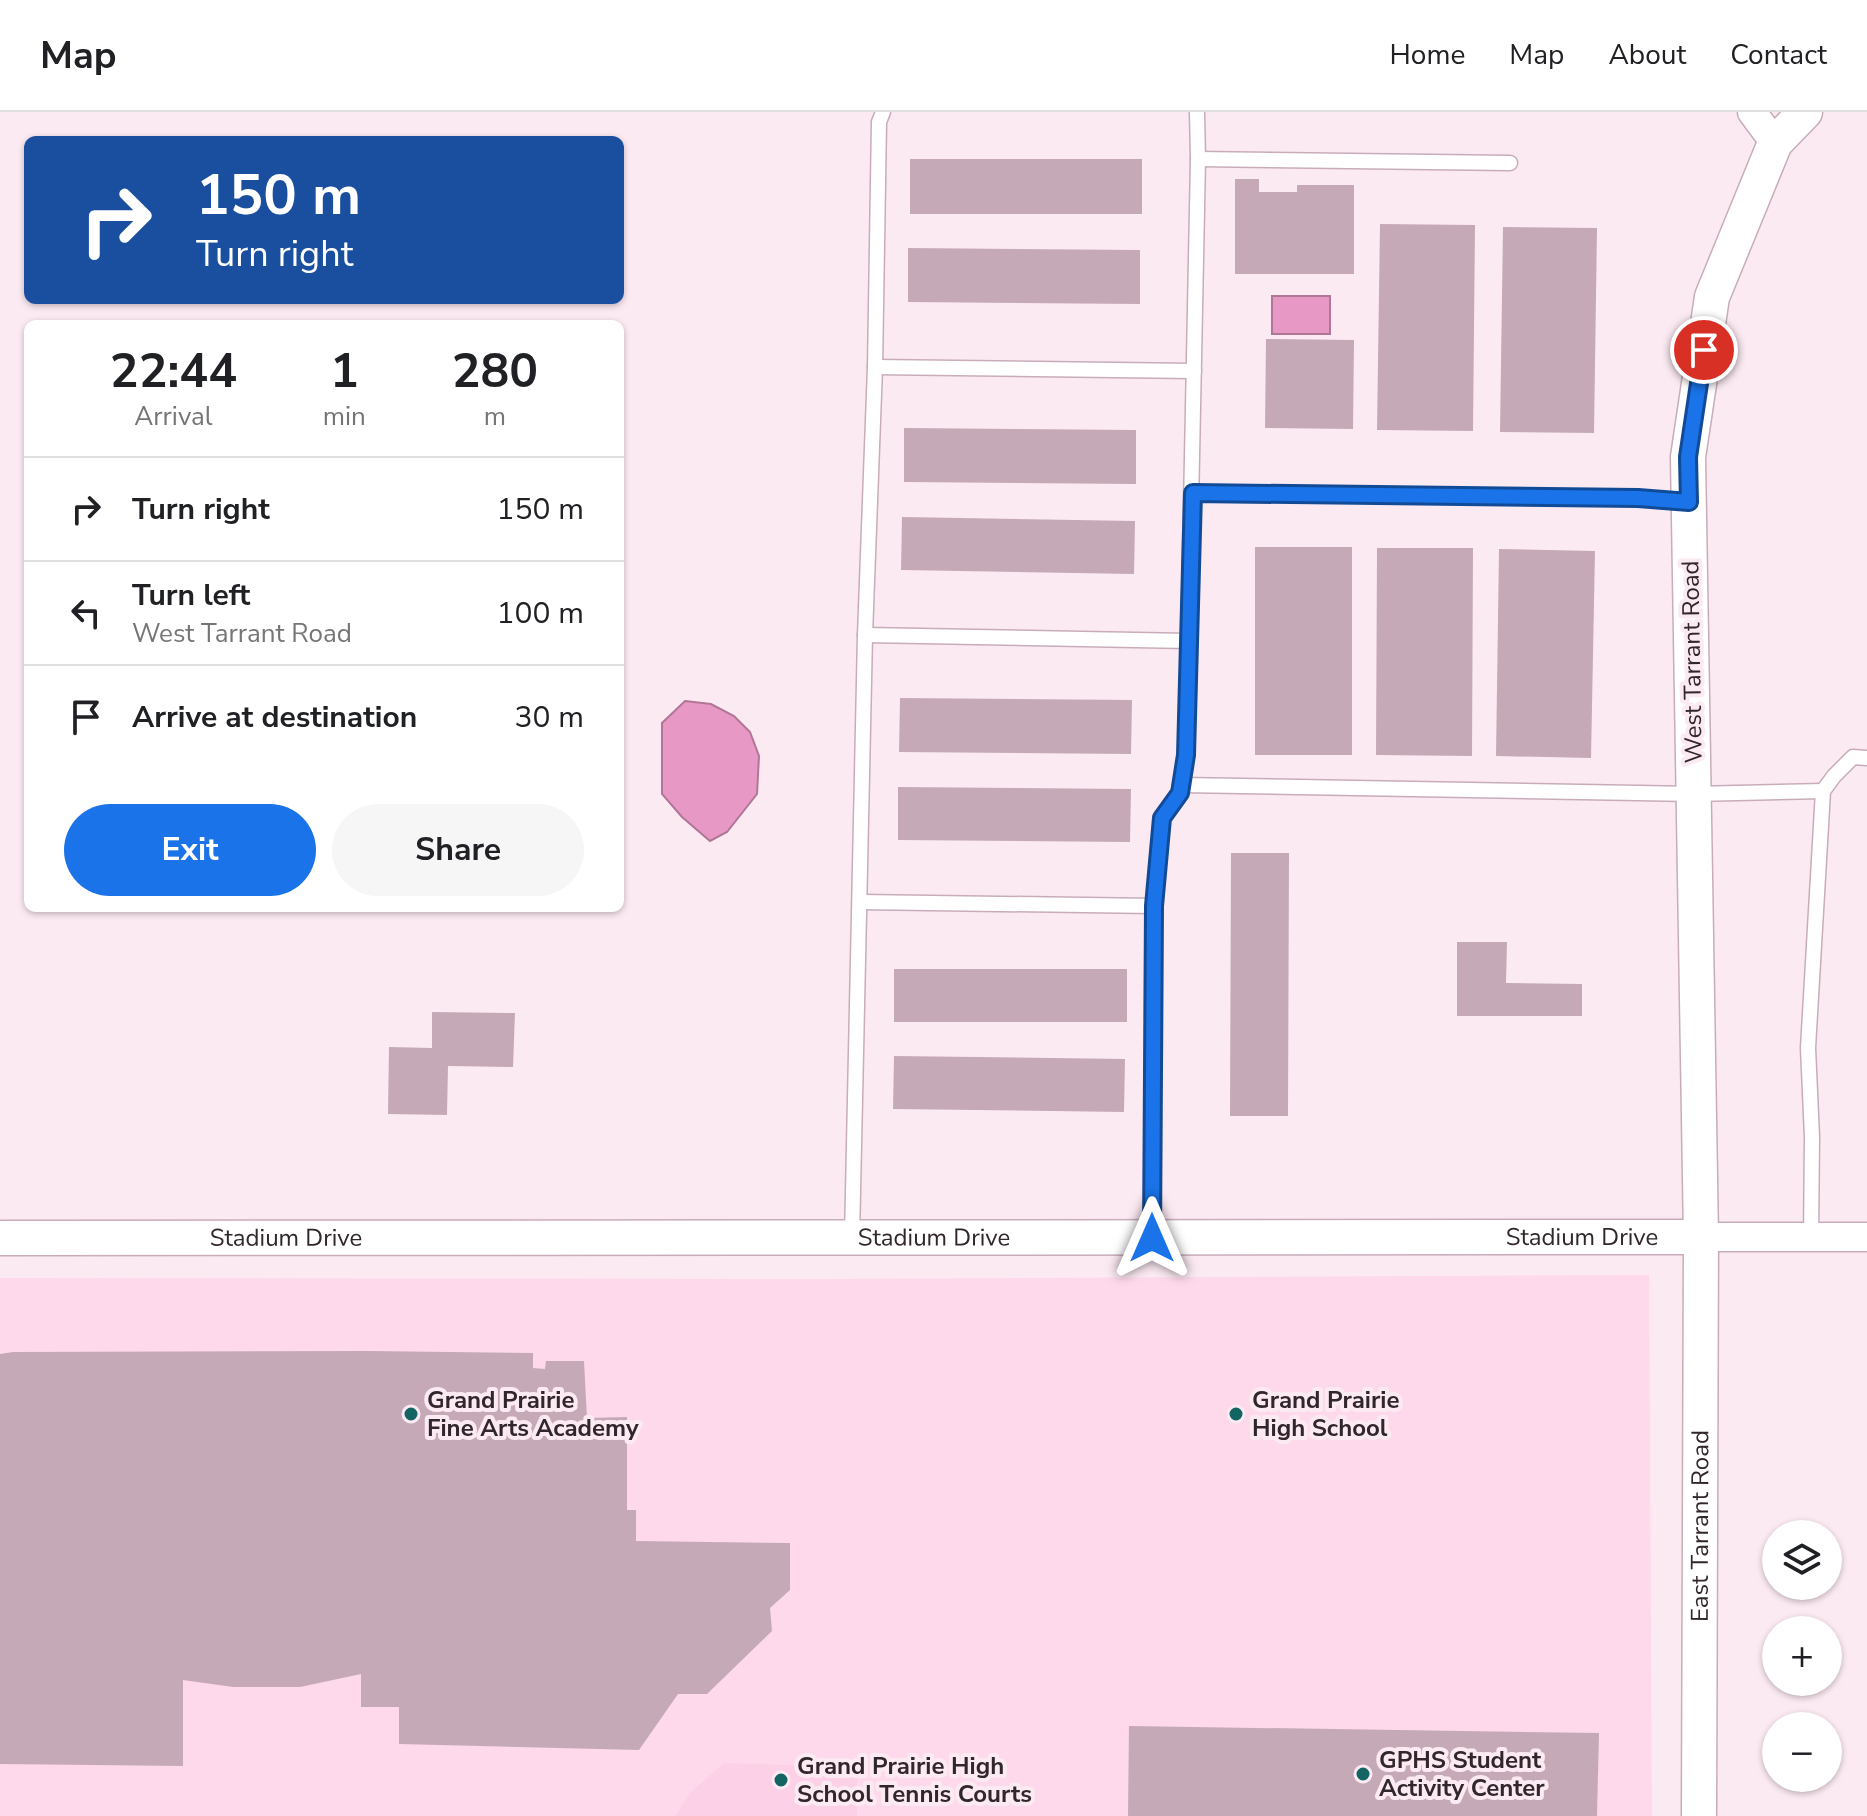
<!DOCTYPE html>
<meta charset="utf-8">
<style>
body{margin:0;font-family:"Nunito Sans",sans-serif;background:#f6f6f6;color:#202124;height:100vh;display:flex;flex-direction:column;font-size:30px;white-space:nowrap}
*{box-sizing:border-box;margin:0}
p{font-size:26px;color:#757577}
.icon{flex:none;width:44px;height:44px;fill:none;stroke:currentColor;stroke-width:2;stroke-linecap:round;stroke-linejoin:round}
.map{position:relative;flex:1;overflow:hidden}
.details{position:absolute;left:24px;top:208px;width:600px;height:592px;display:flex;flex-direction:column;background:#fff;border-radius:12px;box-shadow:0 2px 6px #0004}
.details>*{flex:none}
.banner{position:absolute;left:24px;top:24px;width:600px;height:168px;border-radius:12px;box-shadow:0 2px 6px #0004;background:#1a4fa0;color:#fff;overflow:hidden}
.tools{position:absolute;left:1762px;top:1408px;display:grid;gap:16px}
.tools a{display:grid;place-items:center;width:80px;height:80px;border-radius:50%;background:#fff;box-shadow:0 2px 6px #0004;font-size:40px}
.pin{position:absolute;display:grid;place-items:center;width:68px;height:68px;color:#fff;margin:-34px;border:4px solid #fff;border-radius:50%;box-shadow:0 2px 8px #0007}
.me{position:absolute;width:88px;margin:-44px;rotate:0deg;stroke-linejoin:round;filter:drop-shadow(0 0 6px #0008)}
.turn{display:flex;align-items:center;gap:28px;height:168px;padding:0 40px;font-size:36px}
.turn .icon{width:104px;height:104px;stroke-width:2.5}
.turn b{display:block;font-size:56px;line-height:68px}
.eta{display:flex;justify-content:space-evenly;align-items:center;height:136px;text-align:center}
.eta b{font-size:48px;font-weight:700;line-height:56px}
.primary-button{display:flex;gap:16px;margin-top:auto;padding:16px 40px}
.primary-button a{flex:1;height:92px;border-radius:48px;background:#1a73e8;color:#fff;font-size:32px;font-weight:700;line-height:92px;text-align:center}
.primary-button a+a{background:#f6f6f6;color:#202124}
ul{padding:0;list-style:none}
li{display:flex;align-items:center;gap:24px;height:104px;padding:0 40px;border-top:2px solid #e0e0e0}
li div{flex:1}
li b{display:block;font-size:30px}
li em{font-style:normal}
header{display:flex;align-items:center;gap:48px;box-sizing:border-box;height:112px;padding:0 40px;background:#fff;border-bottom:2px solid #e0e0e0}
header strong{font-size:38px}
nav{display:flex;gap:44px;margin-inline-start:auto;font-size:28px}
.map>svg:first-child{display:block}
</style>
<header>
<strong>Map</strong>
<nav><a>Home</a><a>Map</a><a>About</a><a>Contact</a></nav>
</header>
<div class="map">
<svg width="1867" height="1704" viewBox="0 0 1867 1704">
<rect width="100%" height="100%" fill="#fceaf3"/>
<path fill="#fdd9eb" d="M1649,1163L1652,1704H0V1166L822,1167Z"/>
<path fill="#fcd1e7" d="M724,1651L857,1655V1704H675L691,1680Z"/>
<g fill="#e898c4" stroke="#b17696" stroke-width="2">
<rect x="1272" y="184" width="58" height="38"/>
<path d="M685,589L711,592L734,604L750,620L759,644L757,682L727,720L710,729L682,705L662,682V611Z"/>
</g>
<g fill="#c5a9b7">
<rect x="910" y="47" width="232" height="55"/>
<path d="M1235,67H1259V80H1297V73H1354V162H1235Z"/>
<path d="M1380,112L1475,113L1473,319L1377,318Z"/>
<path d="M1503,115L1597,116L1594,321L1500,320Z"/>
<path d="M908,136L1140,138V192L908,190Z"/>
<path d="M1266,227L1354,228L1353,317L1265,316Z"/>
<path d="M904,316L1136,318V372L904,370Z"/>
<path d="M902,405L1135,409L1134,462L901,458Z"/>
<rect x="1255" y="435" width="97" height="208"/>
<path d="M1377,436H1473L1472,644L1376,643Z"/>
<path d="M1499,437L1595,439L1591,646L1496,644Z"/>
<path d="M900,586L1132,588L1131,642L899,640Z"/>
<path d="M898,675L1131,677L1130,730L898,728Z"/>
<path d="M1231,741H1289L1288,1004H1230Z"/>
<rect x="277" y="796" width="71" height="4"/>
<path d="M1457,830H1507L1506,871L1582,872V904H1457Z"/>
<rect x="894" y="857" width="233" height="53"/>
<path d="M432,900L515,901L513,955L448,954L447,1003L388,1002L389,935L432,936Z"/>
<path d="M894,944L1125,947L1124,1000L893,997Z"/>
<path d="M368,1239L533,1241V1256L545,1257L546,1249H584L587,1306L627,1305V1398H636V1429L790,1431V1478L770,1496L772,1519L707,1582H678L639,1638L399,1632V1595H361V1562L300,1575H233L183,1568V1654L0,1652V1242L13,1240Z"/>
<path d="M1129,1614L1599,1621L1597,1704H1128Z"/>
</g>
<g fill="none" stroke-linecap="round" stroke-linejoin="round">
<g stroke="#c8acba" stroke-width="17">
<g id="service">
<path d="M1198,47L1510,51"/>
<path d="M875,255L1194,259"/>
<path d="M1193,381L1638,386L1688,390"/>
<path d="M865,523L1189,529"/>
<path d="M1181,673L1694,682L1823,679"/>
<path d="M860,790L1154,794"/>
<path d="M1152,1125L1154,794L1162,706L1180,681L1186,643L1198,47L1197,0"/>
<path d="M852,1126L865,523L875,255L879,10L883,0"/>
<path d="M1811,1126L1812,1025L1808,936L1823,679L1834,664L1853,645L1867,646"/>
</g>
</g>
<g stroke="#c8acba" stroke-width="31">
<g id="minor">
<path d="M1752,0L1775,31"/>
<path d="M1701,1125H1867"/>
</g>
</g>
<g stroke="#c8acba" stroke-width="37">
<g id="tertiary">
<path id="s1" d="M0,1126L1701,1125"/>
<path id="s2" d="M1699,1704L1701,1125L1688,345L1712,185L1775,31L1805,0"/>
</g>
</g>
<use href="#service" stroke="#fff" stroke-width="14"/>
<use href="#minor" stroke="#fff" stroke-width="28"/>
<use href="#tertiary" stroke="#fff" stroke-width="34"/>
</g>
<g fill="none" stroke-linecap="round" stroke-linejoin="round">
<g stroke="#114b97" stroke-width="20">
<path id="route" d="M1152,1126L1154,794L1162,706L1180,681L1186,643L1193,381L1638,386L1689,390L1688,345L1704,238"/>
</g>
<use href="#route" stroke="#1a73e8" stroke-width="14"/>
</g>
<g fill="#146464" stroke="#fceaf3" stroke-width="3">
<circle cx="411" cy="1302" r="8"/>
<circle cx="1236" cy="1302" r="8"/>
<circle cx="1363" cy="1662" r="8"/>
<circle cx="781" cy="1668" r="8"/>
</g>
<g text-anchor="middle" stroke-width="8" stroke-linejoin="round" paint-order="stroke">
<g font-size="24" fill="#31262b" stroke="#fceaf3">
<text transform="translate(1692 550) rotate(-91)" y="8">West Tarrant Road</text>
<text dy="8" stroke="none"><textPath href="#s1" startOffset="286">Stadium Drive</textPath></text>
<text dy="8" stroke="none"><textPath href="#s1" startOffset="1582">Stadium Drive</textPath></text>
<text dy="8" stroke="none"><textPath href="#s1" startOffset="934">Stadium Drive</textPath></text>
<text dy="8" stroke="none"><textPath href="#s2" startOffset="290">East Tarrant Road</textPath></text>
</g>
<g font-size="24" font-weight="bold" fill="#31262b" stroke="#fceaf3" text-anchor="start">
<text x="427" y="1296">Grand Prairie<tspan x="427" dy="28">Fine Arts Academy</tspan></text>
<text x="1252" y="1296">Grand Prairie<tspan x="1252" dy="28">High School</tspan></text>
<text x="1379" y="1656">GPHS Student<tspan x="1379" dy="28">Activity Center</tspan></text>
<text x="797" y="1662">Grand Prairie High<tspan x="797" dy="28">School Tennis Courts</tspan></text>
</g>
</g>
</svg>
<div class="tools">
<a><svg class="icon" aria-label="layers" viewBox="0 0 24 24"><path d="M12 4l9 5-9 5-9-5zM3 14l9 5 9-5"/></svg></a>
<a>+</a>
<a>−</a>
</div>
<div class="pin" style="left:1704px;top:238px;background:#d93025"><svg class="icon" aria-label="arrive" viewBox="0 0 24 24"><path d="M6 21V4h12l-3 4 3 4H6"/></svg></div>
<svg class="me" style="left:1152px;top:1126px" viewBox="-20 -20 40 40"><path d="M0-17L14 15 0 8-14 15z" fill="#1a73e8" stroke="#fff" stroke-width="4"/></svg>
<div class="banner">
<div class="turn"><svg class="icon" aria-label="right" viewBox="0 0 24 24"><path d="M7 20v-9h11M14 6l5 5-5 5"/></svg><div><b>150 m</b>Turn right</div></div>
</div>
<section class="details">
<div class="eta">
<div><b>22:44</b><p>Arrival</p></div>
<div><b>1</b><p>min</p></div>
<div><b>280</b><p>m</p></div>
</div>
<ul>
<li><svg class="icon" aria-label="right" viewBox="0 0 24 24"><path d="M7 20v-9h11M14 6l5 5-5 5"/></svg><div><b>Turn right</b></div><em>150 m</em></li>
<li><svg class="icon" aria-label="left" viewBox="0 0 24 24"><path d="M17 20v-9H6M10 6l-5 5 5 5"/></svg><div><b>Turn left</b><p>West Tarrant Road</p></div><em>100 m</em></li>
<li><svg class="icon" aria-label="arrive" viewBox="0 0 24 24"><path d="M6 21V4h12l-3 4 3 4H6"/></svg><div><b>Arrive at destination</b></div><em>30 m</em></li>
</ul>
<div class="primary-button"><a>Exit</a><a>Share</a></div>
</section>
</div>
